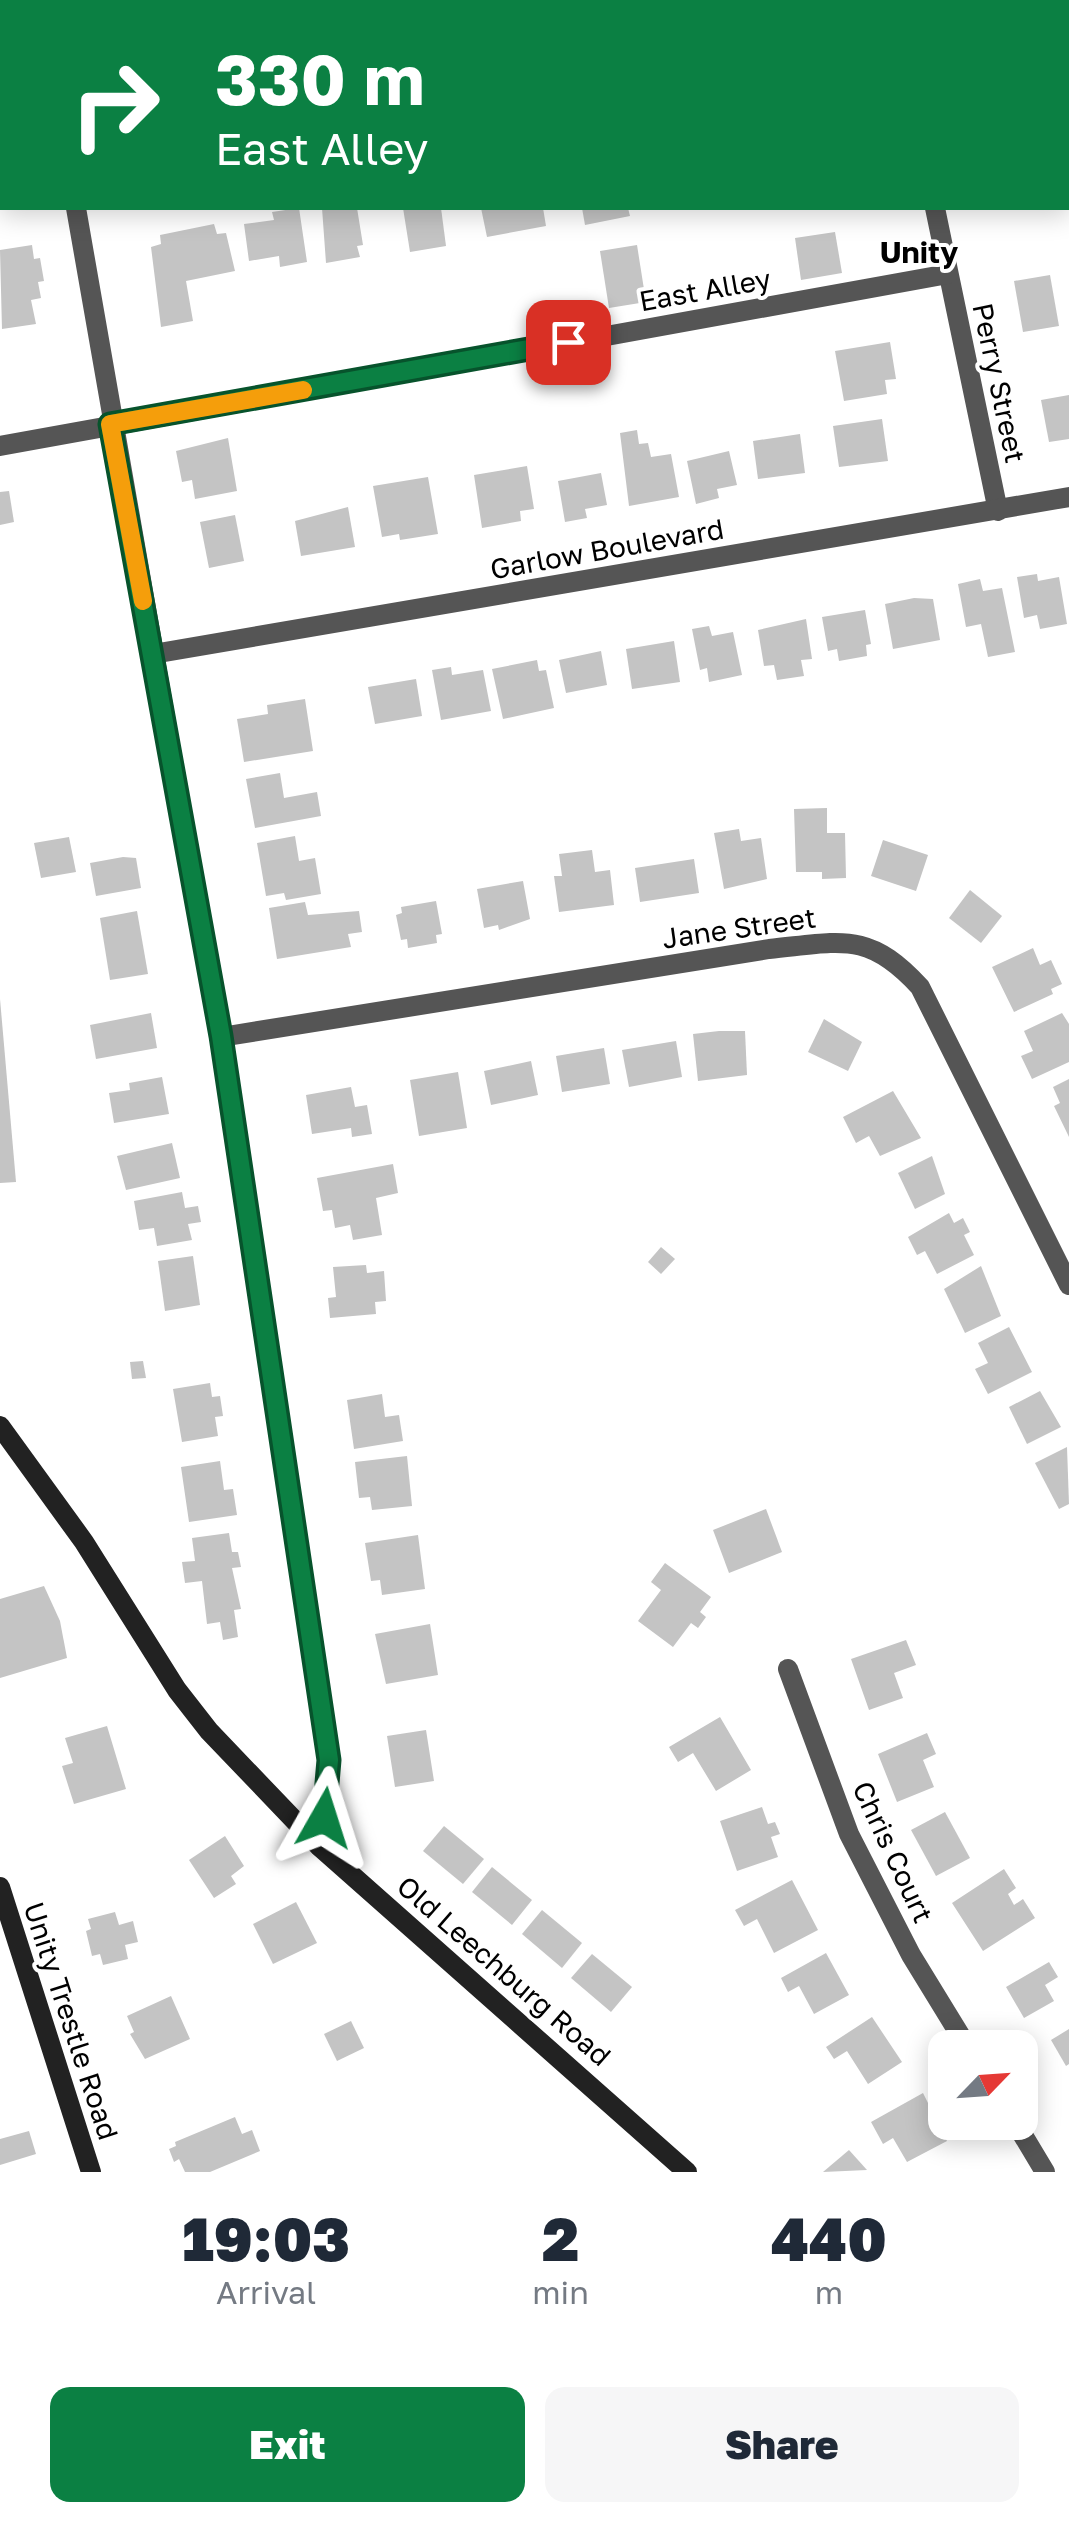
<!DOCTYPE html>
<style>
body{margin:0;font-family:"Golos Text",sans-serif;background:#f6f6f7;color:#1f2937;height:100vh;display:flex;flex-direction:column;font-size:38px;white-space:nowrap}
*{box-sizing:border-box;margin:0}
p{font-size:32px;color:#747a83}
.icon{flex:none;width:55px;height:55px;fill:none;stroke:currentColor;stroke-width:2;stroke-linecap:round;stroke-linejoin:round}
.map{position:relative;height:2172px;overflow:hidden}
.details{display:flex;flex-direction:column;background:#fff;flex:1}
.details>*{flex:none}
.hud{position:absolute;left:0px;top:0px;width:1070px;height:210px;box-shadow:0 5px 25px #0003;background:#0b8043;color:#fff;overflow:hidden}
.needle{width:65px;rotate:65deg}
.tools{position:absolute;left:928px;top:2030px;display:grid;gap:20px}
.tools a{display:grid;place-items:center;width:110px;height:110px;border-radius:20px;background:#fff;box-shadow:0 5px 25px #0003;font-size:50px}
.pin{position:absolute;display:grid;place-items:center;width:85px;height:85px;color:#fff;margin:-42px;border-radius:20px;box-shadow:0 5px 15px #0006}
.me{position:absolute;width:110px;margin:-55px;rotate:6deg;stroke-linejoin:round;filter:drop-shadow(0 0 8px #0008)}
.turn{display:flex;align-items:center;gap:35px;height:210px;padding:0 50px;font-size:45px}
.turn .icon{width:130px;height:130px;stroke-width:2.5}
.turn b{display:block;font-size:70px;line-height:85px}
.eta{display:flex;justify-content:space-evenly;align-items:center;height:170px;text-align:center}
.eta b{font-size:60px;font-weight:800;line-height:70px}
.button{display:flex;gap:20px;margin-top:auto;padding:20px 50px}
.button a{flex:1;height:115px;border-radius:20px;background:#0b8043;color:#fff;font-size:40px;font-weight:800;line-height:115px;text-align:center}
.button a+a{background:#f6f6f7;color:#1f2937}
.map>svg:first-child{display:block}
</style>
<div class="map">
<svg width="1069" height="2172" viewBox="0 0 1069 2172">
<rect width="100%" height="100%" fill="#fff"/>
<g fill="#c4c4c4">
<path d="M299,208L307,262L280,267L279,256L249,261L244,224L274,220L272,212Z"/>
<path d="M322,208H357L363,245L357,246L360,257L326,263Z"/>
<path d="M403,208H441L446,246L410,252Z"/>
<path d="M481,208H543L546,226L487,237Z"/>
<path d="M582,208H628L630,216L585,225Z"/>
<path d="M214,224L217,234L226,233L235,271L186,281L193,321L161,327L151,247L161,244L160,235Z"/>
<path d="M835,232L842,273L801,280L795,238Z"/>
<path d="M32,245L34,259L40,258L44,281L38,282L41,298L31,300L36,324L2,329L0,250Z"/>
<path d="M637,245L646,302L609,308L600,251Z"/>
<path d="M1050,275L1059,326L1023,332L1014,281Z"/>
<path d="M890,342L896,379L885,380L887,394L844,401L835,351Z"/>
<path d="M1069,395V439L1049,442L1041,400Z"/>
<path d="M882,419L888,461L839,467L833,426Z"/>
<path d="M637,430L639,444L648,443L651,457L671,454L679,497L629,506L620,433Z"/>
<path d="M800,434L805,473L758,479L753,441Z"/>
<path d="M228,438L237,491L195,499L192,480L182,482L176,451Z"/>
<path d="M729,451L737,485L717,489L719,498L696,504L687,461Z"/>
<path d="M527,466L534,509L520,511L521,521L482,528L474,475Z"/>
<path d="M601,473L607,505L585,509L587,518L565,522L558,481Z"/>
<path d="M428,477L438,534L400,540L399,534L382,537L373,486Z"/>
<path d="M9,491L14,522L0,525V492Z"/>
<path d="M348,507L355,547L301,556L295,521Z"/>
<path d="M235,515L244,561L209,568L200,522Z"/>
<path d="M1037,574L1038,581L1059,577L1067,624L1040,629L1037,615L1024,618L1017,577Z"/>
<path d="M980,579L983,591L1002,588L1015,652L988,657L981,624L966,627L958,584Z"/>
<path d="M914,598L933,599L940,640L893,649L885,604Z"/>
<path d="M865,610L871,644L866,645L867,656L839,661L837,649L828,651L822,617Z"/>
<path d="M806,619L812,659L801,660L804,676L777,680L774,665L764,666L758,630Z"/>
<path d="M709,626L712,636L733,632L742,675L709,682L707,668L700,670L692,629Z"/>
<path d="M674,641L680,682L632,689L626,649Z"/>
<path d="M601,651L607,685L566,693L559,660Z"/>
<path d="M537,660L539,671L546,670L554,708L503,719L492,669Z"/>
<path d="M451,667L452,675L483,670L491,711L441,720L432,670Z"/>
<path d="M416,679L422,716L375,724L368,687Z"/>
<path d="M305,699L313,751L244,762L237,719L268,714L267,705Z"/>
<path d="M280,773L284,798L317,792L321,816L255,828L246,779Z"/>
<path d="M827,808V833H845L846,878L822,879V872H796L794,809Z"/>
<path d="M739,829L741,841L761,838L767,879L724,889L714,833Z"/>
<path d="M295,836L299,861L315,858L321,894L286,900L284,893L266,896L257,843Z"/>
<path d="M69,837L76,872L41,878L34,843Z"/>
<path d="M883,840L928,855L916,891L871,876Z"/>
<path d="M592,850L595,872L610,870L614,905L559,912L554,876H562L559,854Z"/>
<path d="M123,857L136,858L141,888L96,896L90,863Z"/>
<path d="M694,859L699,893L640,902L635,868Z"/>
<path d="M523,881L530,919L499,930L498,925L484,928L477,889Z"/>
<path d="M970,890L1002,916L981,943L949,918Z"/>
<path d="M436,901L442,934L436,935L437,943L408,948L407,939L401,940L396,915L402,913L401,907Z"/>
<path d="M305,902L308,915L359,911L362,932L348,934L351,947L277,959L269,908Z"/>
<path d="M137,911L148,974L110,980L100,918Z"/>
<path d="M1033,948L1040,965L1051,960L1062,984L1051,989L1053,994L1014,1012L992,967Z"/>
<path d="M0,999L16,1182L0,1183Z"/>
<path d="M151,1013L157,1048L96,1059L90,1025Z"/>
<path d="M1062,1013L1069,1024V1062L1032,1079L1021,1056L1033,1051L1024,1031Z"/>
<path d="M824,1019L862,1042L848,1071L808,1052Z"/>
<path d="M719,1031H745L747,1075L698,1081L693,1034Z"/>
<path d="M676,1041L682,1077L629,1087L622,1050Z"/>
<path d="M604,1048L610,1084L562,1092L556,1056Z"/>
<path d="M531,1061L538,1095L491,1105L484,1071Z"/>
<path d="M458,1072L467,1128L419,1136L410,1080Z"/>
<path d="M162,1077L169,1114L114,1123L109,1093L130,1090L129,1083Z"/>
<path d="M1069,1079V1137L1054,1106L1060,1103L1053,1087Z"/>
<path d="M351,1087L355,1107L367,1105L372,1134L352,1137L351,1128L312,1134L306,1095Z"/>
<path d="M893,1091L921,1138L880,1156L869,1136L856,1143L843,1117Z"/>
<path d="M172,1143L180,1178L126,1190L117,1156Z"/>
<path d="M932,1156L945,1194L915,1209L898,1173Z"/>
<path d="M393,1164L398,1193L376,1198L382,1235L353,1240L350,1225L335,1228L332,1210L323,1211L317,1178Z"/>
<path d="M182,1192L185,1208L198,1206L201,1222L188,1224L192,1240L157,1246L154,1228L139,1230L134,1201Z"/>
<path d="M949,1213L954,1223L963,1218L970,1232L964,1235L974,1255L937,1274L925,1251L917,1255L908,1237Z"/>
<path d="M661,1247L675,1259L661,1274L648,1262Z"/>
<path d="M193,1256L200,1305L165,1311L158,1261Z"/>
<path d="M366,1265L367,1273L384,1271L386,1301L375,1302L376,1314L330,1318L328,1298L336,1297L333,1267Z"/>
<path d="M981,1266L1001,1316L965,1333L944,1289Z"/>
<path d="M1009,1327L1032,1372L988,1394L975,1369L988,1363L978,1343Z"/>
<path d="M143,1361L146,1378L132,1379L130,1362Z"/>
<path d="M210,1383L212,1397L220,1396L223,1416L215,1417L218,1436L182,1442L173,1389Z"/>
<path d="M1040,1391L1061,1427L1027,1444L1009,1407Z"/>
<path d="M382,1394L385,1417L399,1415L403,1441L354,1449L347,1400Z"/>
<path d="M1067,1447L1069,1504L1059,1509L1035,1463Z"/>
<path d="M407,1456L412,1506L372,1510L370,1497L359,1498L355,1462Z"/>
<path d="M220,1461L224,1490L233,1489L237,1515L189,1522L181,1467Z"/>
<path d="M766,1509L782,1552L729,1573L713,1530Z"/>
<path d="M229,1533L232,1552H238L241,1567L232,1568L241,1609L234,1610L238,1637L223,1640L220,1622L207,1624L202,1581L185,1583L182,1562L195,1561L192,1538Z"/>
<path d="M418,1535L425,1589L382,1595L380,1580L371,1581L365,1543Z"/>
<path d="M665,1563L711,1597L700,1612L706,1617L698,1628L691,1623L673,1647L638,1621L661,1590L651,1582Z"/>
<path d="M44,1586L60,1621L67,1658L0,1678V1599Z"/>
<path d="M430,1624L438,1675L386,1684L375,1634Z"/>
<path d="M906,1640L916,1665L894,1673L903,1698L869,1710L851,1659Z"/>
<path d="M720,1717L751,1770L716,1791L693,1753L678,1762L669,1747Z"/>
<path d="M107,1726L126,1789L74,1804L62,1766L73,1763L65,1738Z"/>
<path d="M426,1730L434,1781L395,1787L387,1736Z"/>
<path d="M927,1733L936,1754L923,1760L934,1787L897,1802L878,1754Z"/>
<path d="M762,1807L768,1824L775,1822L780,1834L771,1837L778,1857L737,1871L720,1821Z"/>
<path d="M945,1812L970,1858L936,1876L911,1830Z"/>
<path d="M444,1826L484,1859L463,1884L423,1851Z"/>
<path d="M225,1836L244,1866L231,1876L236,1884L214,1898L189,1860Z"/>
<path d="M492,1867L532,1900L512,1925L472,1892Z"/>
<path d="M1004,1869L1016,1888L1008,1894L1014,1905L1023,1899L1035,1918L983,1951L952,1903Z"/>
<path d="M792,1880L818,1930L774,1953L757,1919L744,1926L735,1910Z"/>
<path d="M296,1902L317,1943L273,1964L253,1924Z"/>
<path d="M542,1910L582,1943L562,1968L522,1934Z"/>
<path d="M115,1912L119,1925L133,1921L138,1942L125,1945L128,1959L103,1965L100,1954L92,1956L86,1931L91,1929L88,1919Z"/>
<path d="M826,1953L849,1995L814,2014L799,1986L788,1992L781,1978Z"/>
<path d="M592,1954L632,1987L611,2012L571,1978Z"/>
<path d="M1049,1962L1058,1977L1045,1985L1054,2001L1024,2018L1006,1987Z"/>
<path d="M171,1996L190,2039L145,2059L130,2034L134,2032L127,2016Z"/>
<path d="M872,2017L902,2062L868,2084L847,2051L834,2059L826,2047Z"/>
<path d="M351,2021L364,2048L337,2061L324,2034Z"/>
<path d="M1069,2029V2064L1066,2066L1051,2040Z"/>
<path d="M923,2093L947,2141L907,2162L893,2138L883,2144L871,2122Z"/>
<path d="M235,2117L242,2134L252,2130L260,2151L210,2172H185L179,2159L174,2162L169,2149L176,2146L175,2142Z"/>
<path d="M29,2131L36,2154L0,2165V2139Z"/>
<path d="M849,2150L867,2170L823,2172Z"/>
</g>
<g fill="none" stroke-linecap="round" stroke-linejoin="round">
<g stroke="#555" stroke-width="20">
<path d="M49,0V2"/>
<path d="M440,0L441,2"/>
<path d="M663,0L664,2"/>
<path d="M895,0L896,2"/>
<path d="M1068,18L1069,17"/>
<path d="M0,192H2"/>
<path d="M76,208L221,1037L329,1760L320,1847"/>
<path d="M935,208L998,511"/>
<path d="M0,446L948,274"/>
<path d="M153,654L1069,497"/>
<path d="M221,1037L769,949C841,942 868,930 920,987L1069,1285"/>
<path d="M788,1669L849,1834L911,1955L968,2048"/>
<path d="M1015,2122L1045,2172"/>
</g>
<g stroke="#222" stroke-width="20">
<path d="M0,1426L84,1542L177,1690L209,1731L320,1847L687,2172"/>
<path d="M0,1887L91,2172"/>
</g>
</g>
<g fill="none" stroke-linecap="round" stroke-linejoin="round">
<g stroke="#07532c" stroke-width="25">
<path id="route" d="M324,1818L329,1760L221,1036L110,424L568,342"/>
</g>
<use href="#route" stroke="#0b8043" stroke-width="18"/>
<path stroke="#f59e0b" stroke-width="18" d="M143,601L110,424L303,390"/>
</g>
<g text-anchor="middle" stroke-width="8" stroke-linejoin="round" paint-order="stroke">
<g font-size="28" fill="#000" stroke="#fff">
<text transform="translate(705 290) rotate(-10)" y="10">East Alley</text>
<text transform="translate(999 383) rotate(78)" y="10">Perry Street</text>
<text transform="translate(607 549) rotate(-10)" y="10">Garlow Boulevard</text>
<text transform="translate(739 928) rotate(-8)" y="10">Jane Street</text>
<text transform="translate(893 1852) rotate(65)" y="10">Chris Court</text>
<text transform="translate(504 1971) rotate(41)" y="10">Old Leechburg Road</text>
<text transform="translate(71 2021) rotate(72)" y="10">Unity Trestle Road</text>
</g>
<g font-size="30" font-weight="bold" fill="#000" stroke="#fff">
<text x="919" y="263">Unity</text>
</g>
</g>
</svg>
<div class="tools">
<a><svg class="needle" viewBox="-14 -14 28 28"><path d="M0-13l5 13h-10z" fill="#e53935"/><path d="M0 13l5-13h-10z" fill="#747a83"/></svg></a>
</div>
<div class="pin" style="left:568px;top:342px;background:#d93025"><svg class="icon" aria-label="arrive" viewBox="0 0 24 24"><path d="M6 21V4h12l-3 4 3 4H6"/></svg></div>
<svg class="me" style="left:324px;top:1818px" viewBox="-20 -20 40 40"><path d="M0-17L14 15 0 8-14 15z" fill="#0b8043" stroke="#fff" stroke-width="4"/></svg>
<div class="hud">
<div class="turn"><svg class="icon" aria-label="right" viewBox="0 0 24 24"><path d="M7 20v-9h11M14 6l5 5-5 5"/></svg><div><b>330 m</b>East Alley</div></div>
</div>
</div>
<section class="details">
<div class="eta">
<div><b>19:03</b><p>Arrival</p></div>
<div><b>2</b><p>min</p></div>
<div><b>440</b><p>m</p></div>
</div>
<div class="button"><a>Exit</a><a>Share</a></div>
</section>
